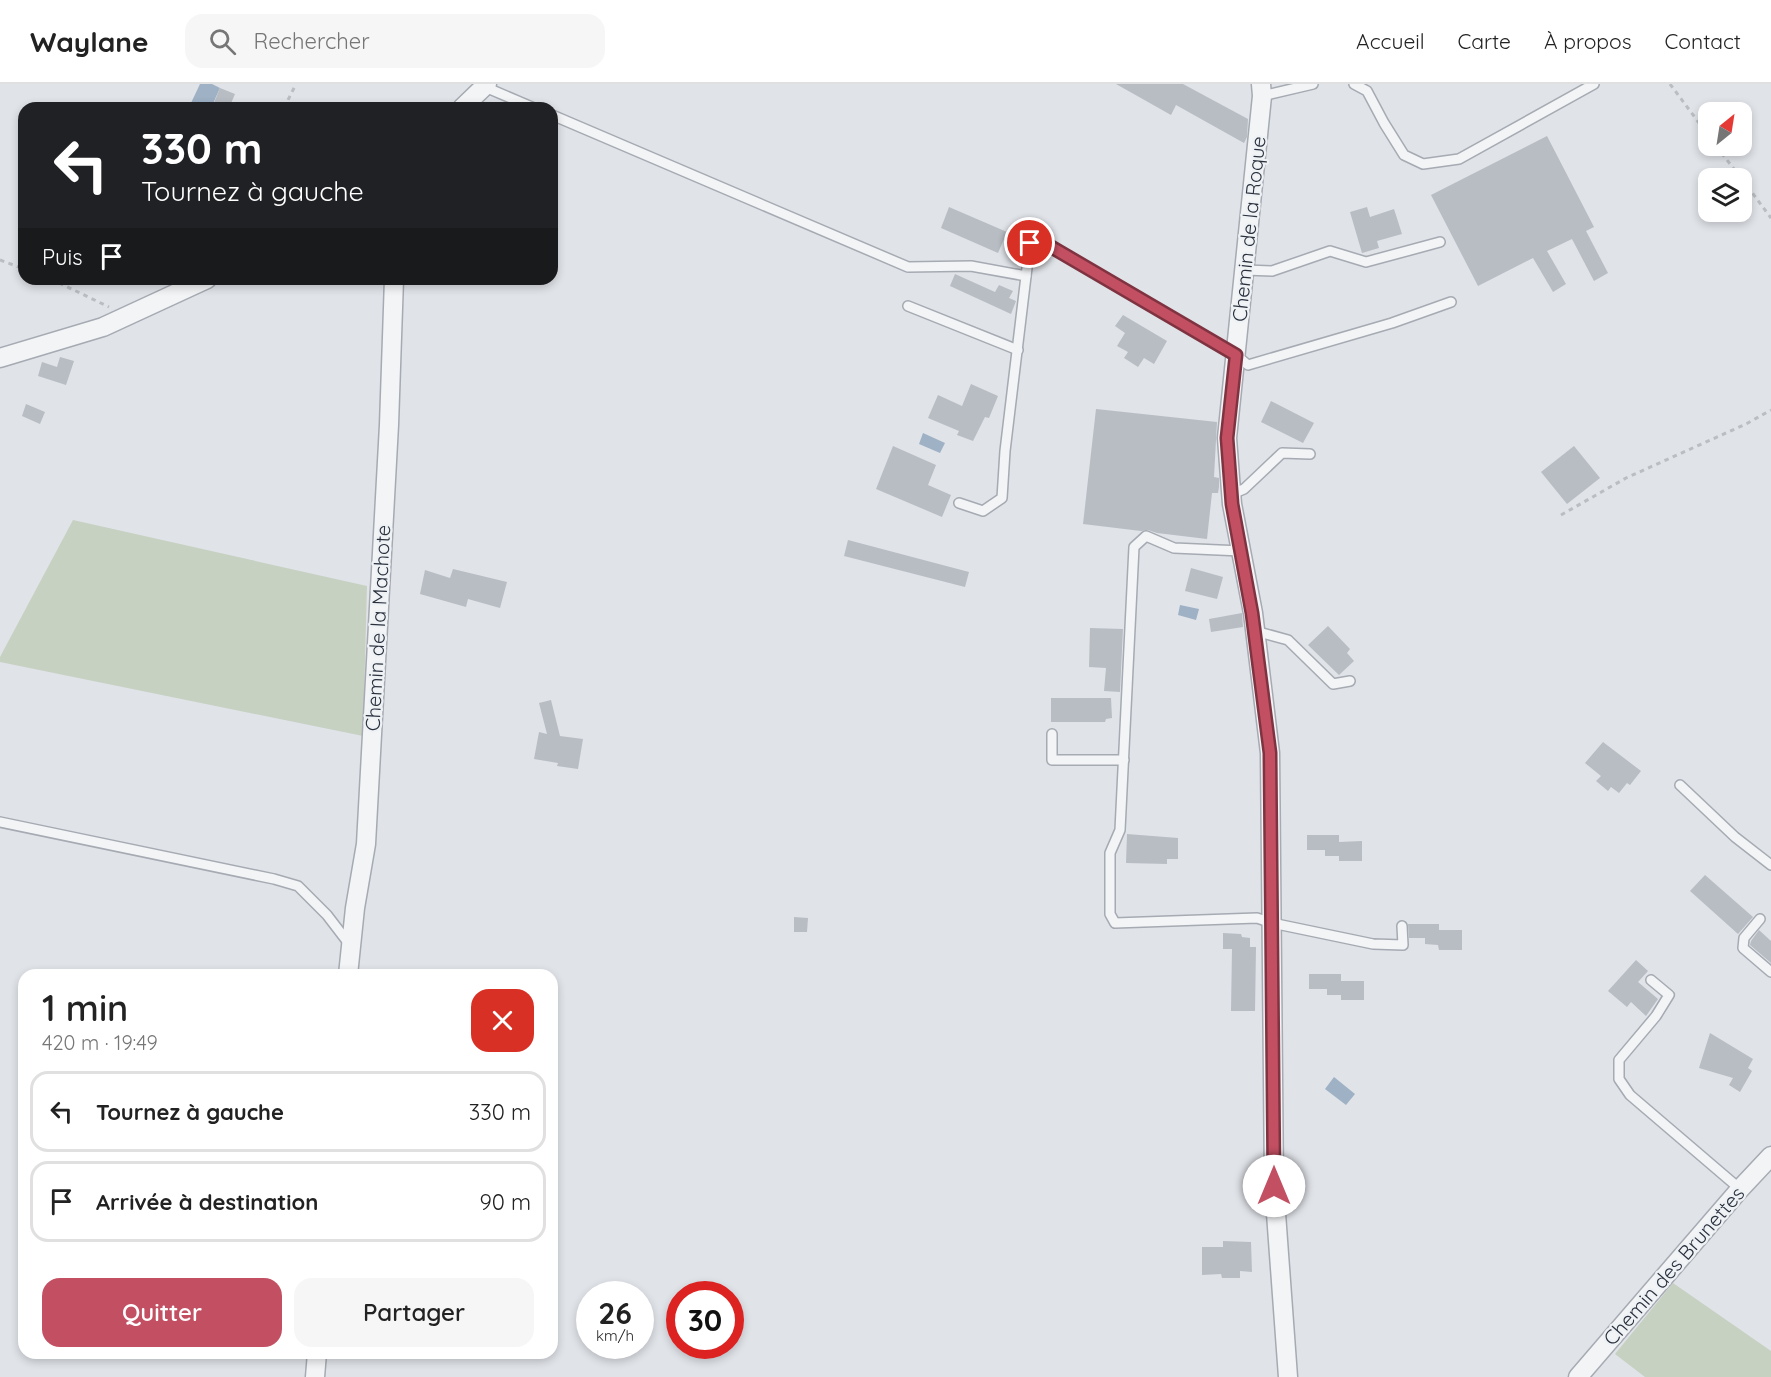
<!DOCTYPE html>
<html lang="fr">
<meta charset="utf-8">
<style>
body{margin:0;font-family:Quicksand,sans-serif;background:#f6f6f6;color:#222;height:100vh;display:flex;flex-direction:column;font-size:22px;white-space:nowrap}
*{box-sizing:border-box;margin:0}
p{font-size:20px;color:#767676}
.icon{flex:none;width:33px;height:33px;fill:none;stroke:currentColor;stroke-width:2;stroke-linecap:round;stroke-linejoin:round}
.map{position:relative;flex:1;overflow:hidden}
.panel{position:absolute;left:18px;top:885px;width:540px;height:390px;display:flex;flex-direction:column;background:#fff;border-radius:18px;box-shadow:0 3px 9px #0003}
.panel>*{flex:none}
.hud{position:absolute;left:18px;top:18px;width:540px;height:183px;border-radius:18px;box-shadow:0 3px 9px #0003;background:#202124;color:#fff;overflow:hidden}
.needle{width:39px;rotate:30deg}
.buttons{position:absolute;left:1698px;top:18px;display:grid;gap:12px}
.buttons a{display:grid;place-items:center;width:54px;height:54px;border-radius:12px;background:#fff;box-shadow:0 3px 9px #0003;font-size:30px}
.speed{position:absolute;left:576px;top:1197px;display:flex;gap:12px;font-size:30px;font-weight:700;text-align:center}
.speed>*{display:grid;place-content:center;width:78px;height:78px;border-radius:50%;background:#fff;box-shadow:0 3px 9px #0003;line-height:1}
.speed small{font-size:15px;font-weight:400}
.speed .limit{border:9px solid #d22;background:#fff;color:#111}
.pin{position:absolute;display:grid;place-items:center;width:51px;height:51px;color:#fff;margin:-26px;border:3px solid #fff;border-radius:50%;box-shadow:0 2px 6px #0007}
.me{position:absolute;width:66px;margin:-33px;rotate:0deg;stroke-linejoin:round;filter:drop-shadow(0 0 4px #0008)}
.turn{display:flex;align-items:center;gap:21px;height:126px;padding:0 24px;font-size:27px}
.turn .icon{width:78px;height:78px;stroke-width:2.5}
.turn b{display:block;font-size:42px;line-height:51px}
.then{display:flex;align-items:center;height:57px;padding:0 24px;background:#0003;gap:12px;font-size:22px}
.round{display:grid;place-items:center;flex:none;width:63px;height:63px;border-radius:18px;background:#f6f6f6}
.summary{display:flex;align-items:center;justify-content:space-between;height:102px;padding:0 24px}
h1{font-size:36px;font-weight:600;line-height:45px}
.action{display:flex;gap:12px;margin-top:auto;padding:12px 24px}
.action a{flex:1;height:69px;border-radius:18px;background:#c34f62;color:#fff;font-size:24px;font-weight:600;line-height:69px;text-align:center}
.action a+a{background:#f6f6f6;color:#222}
ul{padding:0;list-style:none}
li{display:flex;align-items:center;gap:18px;height:81px;margin:0 12px 9px;padding:0 12px;border:3px solid #e0e0e0;border-radius:18px}
li div{flex:1}
li b{display:block;font-size:22px}
li em{font-style:normal}
header{display:flex;align-items:center;gap:36px;box-sizing:border-box;height:84px;padding:0 30px;background:#fff;border-bottom:2px solid #e0e0e0}
header strong{font-size:28px}
nav{display:flex;gap:33px;margin-inline-start:auto;font-size:21px}
.search{width:420px;height:54px;background:#f6f6f6;display:flex;align-items:center;gap:15px;box-sizing:border-box;padding:0 21px;border-radius:18px;color:#767676;font-size:22px}
.map>svg:first-child{display:block}
</style>
<header>
<strong>Waylane</strong>
<div class="search"><svg class="icon" aria-label="search" viewBox="0 0 24 24"><circle cx="10" cy="10" r="6"/><path d="M15 15l6 6"/></svg>Rechercher</div>
<nav><a>Accueil</a><a>Carte</a><a>À propos</a><a>Contact</a></nav>
</header>
<div class="map">
<svg width="1771" height="1293" viewBox="0 0 1771 1293">
<rect width="100%" height="100%" fill="#e0e3e8"/>
<g fill="#c6d1c2">
<path d="M73,436L367,502L363,652L0,578V573Z"/>
<path d="M1673,1199L1771,1267V1293H1645L1615,1270Z"/>
</g>
<g fill="#9eb1c5">
<path d="M200,0H212L220,4L211,24H205L191,19Z"/>
<path d="M923,349L945,359L940,369L919,360Z"/>
<path d="M1180,521L1199,525L1196,536L1178,531Z"/>
<path d="M1334,993L1355,1010L1346,1021L1325,1005Z"/>
</g>
<g fill="#b8bdc4">
<path d="M1116,0H1183L1248,35L1247,53L1244,59L1176,21L1171,31Z"/>
<path d="M220,4L235,10L229,24H220L213,21Z"/>
<path d="M1547,52L1594,143L1586,147L1608,189L1594,197L1572,155L1547,167L1566,200L1553,208L1533,174L1478,202L1431,111Z"/>
<path d="M949,123L1007,148L998,169L941,144Z"/>
<path d="M1367,123L1370,133L1394,125L1402,150L1377,157L1379,164L1362,169L1350,128Z"/>
<path d="M955,190L995,208L999,201L1013,207L1009,214L1016,217L1011,230L950,202Z"/>
<path d="M1123,231L1167,257L1154,280L1144,274L1138,283L1124,274L1128,268L1117,262L1125,249L1115,242Z"/>
<path d="M60,273L74,277L66,301L38,292L42,278L57,283Z"/>
<path d="M971,300L998,312L989,334L985,333L973,357L957,351L959,347L928,334L938,311L962,322Z"/>
<path d="M1271,317L1314,339L1303,359L1261,338Z"/>
<path d="M26,320L45,328L40,340L22,332Z"/>
<path d="M1096,325L1217,338L1214,393L1219,394V403L1218,409H1212L1207,455L1157,449L1148,446L1141,447L1083,440Z"/>
<path d="M893,362L936,381L928,401L951,411L942,433L876,405Z"/>
<path d="M1574,362L1600,394L1567,420L1541,388Z"/>
<path d="M848,456L969,488L965,503L844,472Z"/>
<path d="M1191,484L1223,493L1217,515L1185,507Z"/>
<path d="M453,485L507,498L500,524L468,515L466,523L420,510L425,486L450,494Z"/>
<path d="M1242,529L1243,543L1211,548L1209,535Z"/>
<path d="M1328,542L1350,565L1347,569L1354,577L1339,591L1308,561Z"/>
<path d="M1090,544L1123,545L1120,608L1104,607L1106,584L1089,583Z"/>
<path d="M1051,614H1111L1112,634L1106,635L1105,638H1051Z"/>
<path d="M551,616L560,652L583,655L578,685L557,682L558,679L534,675L539,648L547,650L539,619Z"/>
<path d="M1603,658L1641,687L1630,701L1627,699L1619,709L1611,703L1608,707L1596,697L1601,692L1585,679Z"/>
<path d="M1127,750L1178,754V775H1167V780L1126,779Z"/>
<path d="M1307,751H1339V758L1362,757V777H1339V772H1325V766H1307Z"/>
<path d="M1705,791L1753,833L1738,850L1690,807Z"/>
<path d="M794,833L808,834L807,848H794Z"/>
<path d="M1408,840H1439V846H1462V866H1439L1438,861L1425,860V854H1409Z"/>
<path d="M1759,846L1771,857V879L1750,861L1751,857Z"/>
<path d="M1223,849L1241,850L1242,853L1250,854V863H1256L1255,927H1231L1232,865H1223Z"/>
<path d="M1636,876L1648,887L1638,898L1658,915L1646,932L1631,918L1627,923L1608,907Z"/>
<path d="M1309,890H1341V897H1364V916H1341V911H1327V905H1309Z"/>
<path d="M1710,949L1753,975L1748,984L1752,987L1740,1008L1729,1001L1733,994L1699,984Z"/>
<path d="M1223,1157L1251,1158L1252,1188L1240,1187V1194H1222L1221,1190L1202,1191V1163H1223Z"/>
</g>
<g fill="none" stroke-linecap="round" stroke-linejoin="round">
<g stroke="#a6aab2" stroke-width="12">
<g id="service">
<path d="M1354,0L1367,7L1384,39L1404,71L1423,80L1459,75L1594,0"/>
<path d="M485,3L534,24"/>
<path d="M1262,12L1313,0"/>
<path d="M552,31L908,183L971,182L1026,192"/>
<path d="M1245,186L1272,187L1330,167L1366,178L1440,158"/>
<path d="M908,222L1018,266"/>
<path d="M1232,410L1244,405L1282,369L1310,370"/>
<path d="M959,419L983,427L1002,414L1005,367L1030,159L1048,161L1236,271L1248,281L1392,239L1451,218"/>
<path d="M1241,467L1174,464L1146,452L1134,463L1120,746L1110,769V830L1115,839L1257,834L1272,839L1373,860L1403,861L1402,842"/>
<path d="M1255,547L1288,556L1333,600L1350,597"/>
<path d="M1052,650V676H1124"/>
<path d="M1680,701L1735,753L1771,781"/>
<path d="M0,738L274,795L298,802L327,831L350,861"/>
<path d="M1760,835L1744,854L1743,864L1771,888"/>
<path d="M1651,896L1669,911L1656,932L1619,976V995L1630,1011L1740,1105"/>
</g>
</g>
<g stroke="#a6aab2" stroke-width="21">
<g id="minor">
<path d="M1261,0L1262,12L1227,354L1232,420L1253,529L1270,669L1274,1102L1288,1293"/>
<path d="M462,24L487,0"/>
<path d="M0,274L103,243L207,195"/>
<path d="M348,891L355,824L366,760L389,341L394,195"/>
<path d="M315,1293L317,1269"/>
<path d="M1578,1293L1740,1105L1771,1072"/>
</g>
</g>
<g stroke="#babdc2" stroke-width="3" stroke-dasharray="4.5 4.5" stroke-linecap="butt">
<path d="M1670,0L1708,51"/>
<path d="M284,24L296,0"/>
<path d="M1716,62L1741,94"/>
<path d="M1742,95L1771,134"/>
<path d="M0,176L24,185"/>
<path d="M51,195L109,223"/>
<path d="M1561,431L1626,394L1746,340L1771,326"/>
</g>
<use href="#service" stroke="#f2f4f6" stroke-width="9"/>
<use href="#minor" stroke="#f2f4f6" stroke-width="18"/>
</g>
<g fill="none" stroke-linecap="round" stroke-linejoin="round">
<g stroke="#7f3340" stroke-width="15">
<path id="route" d="M1030,159L1048,161L1236,271L1227,354L1232,420L1252,529L1270,669L1274,1102"/>
</g>
<use href="#route" stroke="#c34f62" stroke-width="10"/>
</g>
<g text-anchor="middle" stroke-width="4.5" stroke-linejoin="round" paint-order="stroke">
<g font-size="20" fill="#2a313e" stroke="#eff2f5">
<text transform="translate(1249 145) rotate(-84)" y="7">Chemin de la Roque</text>
<text transform="translate(378 544) rotate(-87)" y="7">Chemin de la Machote</text>
<text transform="translate(1674 1182) rotate(-49)" y="7">Chemin des Brunettes</text>
</g>
</g>
</svg>
<div class="buttons">
<a><svg class="needle" viewBox="-14 -14 28 28"><path d="M0-13l5 13h-10z" fill="#e53935"/><path d="M0 13l5-13h-10z" fill="#767676"/></svg></a>
<a><svg class="icon" aria-label="layers" viewBox="0 0 24 24"><path d="M12 4l9 5-9 5-9-5zM3 14l9 5 9-5"/></svg></a>
</div>
<div class="speed"><div>26<small>km/h</small></div><div class="limit">30</div></div>
<div class="pin" style="left:1030px;top:159px;background:#d93025"><svg class="icon" aria-label="arrive" viewBox="0 0 24 24"><path d="M6 21V4h12l-3 4 3 4H6"/></svg></div>
<svg class="me" style="left:1274px;top:1102px" viewBox="-20 -20 40 40"><circle r="19" fill="#fff"/><path d="M0-13L10 11 0 6-10 11z" fill="#c34f62"/></svg>
<div class="hud">
<div class="turn"><svg class="icon" aria-label="left" viewBox="0 0 24 24"><path d="M17 20v-9H6M10 6l-5 5 5 5"/></svg><div><b>330 m</b>Tournez à gauche</div></div>
<div class="then">Puis<svg class="icon" aria-label="arrive" viewBox="0 0 24 24"><path d="M6 21V4h12l-3 4 3 4H6"/></svg></div>
</div>
<section class="panel">
<div class="summary"><div><h1>1 min</h1><p>420 m · 19:49</p></div><a class="round" style="background:#d93025;color:#fff"><svg class="icon" aria-label="close" viewBox="0 0 24 24"><path d="M6 6l12 12M18 6L6 18"/></svg></a></div>
<ul>
<li><svg class="icon" aria-label="left" viewBox="0 0 24 24"><path d="M17 20v-9H6M10 6l-5 5 5 5"/></svg><div><b>Tournez à gauche</b></div><em>330 m</em></li>
<li><svg class="icon" aria-label="arrive" viewBox="0 0 24 24"><path d="M6 21V4h12l-3 4 3 4H6"/></svg><div><b>Arrivée à destination</b></div><em>90 m</em></li>
</ul>
<div class="action"><a>Quitter</a><a>Partager</a></div>
</section>
</div>
